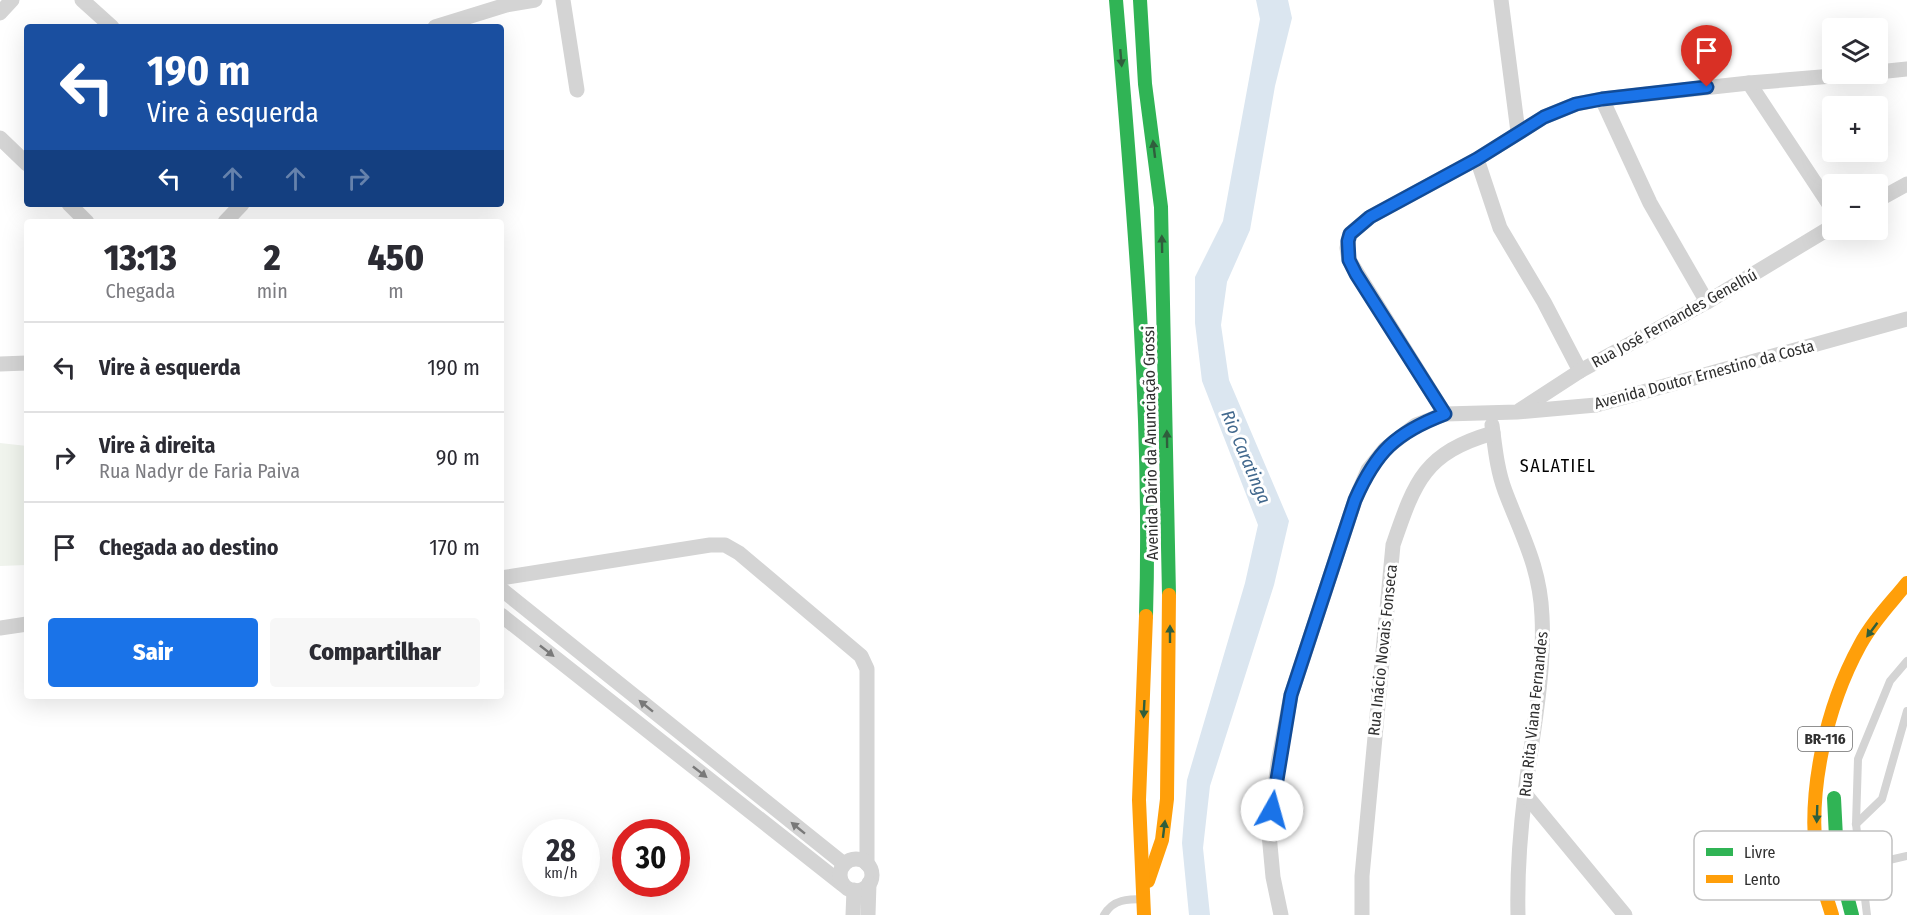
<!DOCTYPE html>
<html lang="pt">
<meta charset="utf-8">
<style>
body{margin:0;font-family:"Fira Sans Condensed",sans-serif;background:#f7f7f7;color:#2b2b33;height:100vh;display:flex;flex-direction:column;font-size:22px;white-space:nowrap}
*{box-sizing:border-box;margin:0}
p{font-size:20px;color:#7c7c81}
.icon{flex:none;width:33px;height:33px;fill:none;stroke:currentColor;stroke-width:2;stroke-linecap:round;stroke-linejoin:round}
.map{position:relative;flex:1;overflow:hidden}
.sheet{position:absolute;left:24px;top:219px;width:480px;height:480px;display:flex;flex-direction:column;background:#fff;border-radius:6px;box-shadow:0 6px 24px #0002}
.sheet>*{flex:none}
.hud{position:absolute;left:24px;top:24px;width:480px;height:183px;border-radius:6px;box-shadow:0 6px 24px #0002;background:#1a4fa0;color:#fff;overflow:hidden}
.fabs{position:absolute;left:1822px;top:18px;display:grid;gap:12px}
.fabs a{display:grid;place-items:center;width:66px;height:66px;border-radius:6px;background:#fff;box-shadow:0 6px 24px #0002;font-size:30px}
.speed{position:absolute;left:522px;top:819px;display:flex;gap:12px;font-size:30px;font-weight:700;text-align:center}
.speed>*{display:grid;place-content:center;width:78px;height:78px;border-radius:50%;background:#fff;box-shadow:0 6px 24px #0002;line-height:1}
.speed small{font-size:15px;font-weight:400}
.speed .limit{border:9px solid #d22;background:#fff;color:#111}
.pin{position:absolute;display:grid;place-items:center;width:51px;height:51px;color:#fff;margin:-62px -26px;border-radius:50% 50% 50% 0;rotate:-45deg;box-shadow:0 0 6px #0007}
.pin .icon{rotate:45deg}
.me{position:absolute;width:66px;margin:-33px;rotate:7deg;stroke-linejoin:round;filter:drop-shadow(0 0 4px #0008)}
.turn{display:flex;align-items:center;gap:21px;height:126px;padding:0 24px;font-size:27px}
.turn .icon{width:78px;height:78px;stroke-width:2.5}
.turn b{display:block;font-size:42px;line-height:51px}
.lanes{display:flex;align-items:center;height:57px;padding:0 24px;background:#0003;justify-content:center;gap:30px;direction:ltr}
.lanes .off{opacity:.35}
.eta{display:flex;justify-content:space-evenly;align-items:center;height:102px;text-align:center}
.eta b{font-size:36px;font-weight:800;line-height:42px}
.button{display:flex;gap:12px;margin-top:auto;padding:12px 24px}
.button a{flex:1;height:69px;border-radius:6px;background:#1a73e8;color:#fff;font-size:24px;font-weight:800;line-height:69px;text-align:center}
.button a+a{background:#f7f7f7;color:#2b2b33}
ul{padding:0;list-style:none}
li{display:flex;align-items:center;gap:18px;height:90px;padding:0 24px;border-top:2px solid #e1e1e2}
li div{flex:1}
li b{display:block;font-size:22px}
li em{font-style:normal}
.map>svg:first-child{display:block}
</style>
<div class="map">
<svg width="1907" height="915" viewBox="0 0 1907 915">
<rect width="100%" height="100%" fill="#fff"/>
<path fill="#f0f4ed" d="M0,443L27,446V565L0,566Z"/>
<path fill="#dbe6f0" d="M1256,0H1288L1292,18L1275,86L1250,230L1227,282L1221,325L1229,380L1289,521L1274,585L1210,786L1203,848L1210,915H1189L1182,843L1187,780L1245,583L1258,525L1202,381L1195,323V277L1223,221L1260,19Z"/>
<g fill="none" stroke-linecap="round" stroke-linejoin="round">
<g stroke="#d4d4d4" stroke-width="8">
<path d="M1856,824L1882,799L1907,711"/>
<path d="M1859,867L1907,856"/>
<path d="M1104,915C1113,899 1128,899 1145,899"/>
<path d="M1867,915L1856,824L1858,759L1890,681L1907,661"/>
</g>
<g stroke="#d4d4d4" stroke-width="15">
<path d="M82,0L112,27"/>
<path d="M563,0L577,90"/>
<path d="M1501,0L1518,132"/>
<path d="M0,13L12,0"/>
<path d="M435,27L506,5L535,0"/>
<path d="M1878,72L1907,69"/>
<path d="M1749,83L1833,210"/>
<path d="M1602,99L1650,203L1707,302"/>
<path d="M0,138L27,164"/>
<path d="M1477,159L1500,228L1544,302L1580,371"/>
<path d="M1878,200L1907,184"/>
<path d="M69,204L87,222"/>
<path d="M225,222L242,204"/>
<path d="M0,364L27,363"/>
<path d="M1520,410L1580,371L1707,302L1833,226"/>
<path d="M1445,414L1349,260L1347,248L1350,234L1370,217L1477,159L1544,117L1576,104L1602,99L1749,83L1857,74"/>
<path d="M1492,425C1495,447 1497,470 1505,491C1522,536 1540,567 1542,616C1545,676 1532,734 1525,793C1520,833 1517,874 1518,915"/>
<path d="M501,578L710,545H725L739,553L861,656L867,669V864"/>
<path d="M501,589L844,864"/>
<path d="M501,615L842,884"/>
<path d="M0,628L27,624"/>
<path d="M1525,794L1625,915"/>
<circle cx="856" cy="875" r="16"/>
<path d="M853,915L854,890"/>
<path d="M868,915L869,883"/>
<path d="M1281,915L1273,877L1269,834L1278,763L1291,695L1355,500L1368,470L1385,449L1416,425L1445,414L1517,412L1596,405L1907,319"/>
<path d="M1362,915V876L1393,545C1415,481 1424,453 1493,433"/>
</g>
<g stroke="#30b455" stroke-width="14">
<path d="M1116,0C1133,204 1152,410 1146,616"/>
<path d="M1140,0L1145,84L1161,207L1169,595"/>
<path d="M1834,798L1837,857L1852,915"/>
</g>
<g stroke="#ff9f0a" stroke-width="14">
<path d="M1148,881L1162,840L1167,799L1169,595"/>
<path d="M1144,915L1139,800L1146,616"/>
<path d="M1832,915C1827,898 1820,880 1817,862C1807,792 1826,707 1860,645C1872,622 1891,603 1907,583"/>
</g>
</g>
<defs><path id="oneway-solid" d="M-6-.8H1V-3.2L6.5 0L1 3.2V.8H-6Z" transform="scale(1.5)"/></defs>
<g fill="#2f5e3c">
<use href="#oneway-solid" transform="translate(1121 58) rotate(85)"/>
<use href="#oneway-solid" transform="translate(1154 149) rotate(-97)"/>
<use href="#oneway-solid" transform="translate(1162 244) rotate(-91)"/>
<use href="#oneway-solid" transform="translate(1167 439) rotate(-91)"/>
<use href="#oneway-solid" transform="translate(1872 630) rotate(127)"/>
<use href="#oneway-solid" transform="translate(1170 634) rotate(-90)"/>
<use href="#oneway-solid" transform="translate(1144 709) rotate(93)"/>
<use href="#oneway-solid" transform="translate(1817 814) rotate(92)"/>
<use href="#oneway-solid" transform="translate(1164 829) rotate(-83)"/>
</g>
<g fill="#797979">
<use href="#oneway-solid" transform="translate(547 651) rotate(38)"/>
<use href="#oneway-solid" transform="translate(646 706) rotate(-141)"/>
<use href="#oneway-solid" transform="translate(700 772) rotate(38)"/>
<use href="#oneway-solid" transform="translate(798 828) rotate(-141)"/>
</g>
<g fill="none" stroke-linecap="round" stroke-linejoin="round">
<g stroke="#114b97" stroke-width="15">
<path id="route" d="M1272,810L1291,695L1355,500C1376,452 1395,433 1445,414L1356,274L1349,260L1348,241L1350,234L1370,217L1477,159L1544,117L1576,104L1602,99L1707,87"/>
</g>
<use href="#route" stroke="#1a73e8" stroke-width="10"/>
</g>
<g text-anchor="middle" stroke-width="6" stroke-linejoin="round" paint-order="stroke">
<rect fill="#fff" stroke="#6d6d6d" stroke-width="1.5" x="1798" y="727" width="54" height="24" rx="4.5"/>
<g font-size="15" font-weight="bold" fill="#2f2f2f">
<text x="1825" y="744">BR-116</text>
</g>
<g font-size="16" fill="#2f2f2f" stroke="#fff">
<text transform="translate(1674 318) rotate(-29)" y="6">Rua José Fernandes Genelhú</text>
<text transform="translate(1704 374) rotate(-15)" y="6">Avenida Doutor Ernestino da Costa</text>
<text transform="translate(1150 443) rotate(-91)" y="6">Avenida Dário da Anunciação Grossi</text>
<text transform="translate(1382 650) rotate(-84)" y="6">Rua Inácio Novais Fonseca</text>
<text transform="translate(1533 714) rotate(-84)" y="6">Rua Rita Viana Fernandes</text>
</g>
<g font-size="18" font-style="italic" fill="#41688d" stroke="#fff">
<text transform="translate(1246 457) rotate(67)" y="6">Rio Caratinga</text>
</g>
<g font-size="18" letter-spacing="1.5" fill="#000" stroke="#fff">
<text x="1558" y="472">SALATIEL</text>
</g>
</g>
<rect x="1694" y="831" width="198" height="69" rx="9" fill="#fff" stroke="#c1c1c1" stroke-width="1.5"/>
<rect x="1706" y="848" width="27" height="8" fill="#30b455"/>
<rect x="1706" y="875" width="27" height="8" fill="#ff9f0a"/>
<g font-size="16" fill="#2f2f2f">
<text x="1744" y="858">Livre</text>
<text x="1744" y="885">Lento</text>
</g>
</svg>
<div class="fabs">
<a><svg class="icon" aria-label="layers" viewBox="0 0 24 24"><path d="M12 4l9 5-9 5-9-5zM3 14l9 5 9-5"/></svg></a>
<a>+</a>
<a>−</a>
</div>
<div class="speed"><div>28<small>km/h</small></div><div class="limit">30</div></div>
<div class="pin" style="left:1707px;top:87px;background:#d93025"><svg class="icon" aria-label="arrive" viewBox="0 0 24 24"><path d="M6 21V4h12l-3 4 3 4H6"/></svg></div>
<svg class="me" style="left:1272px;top:810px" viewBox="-20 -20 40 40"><circle r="19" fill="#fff"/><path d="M0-13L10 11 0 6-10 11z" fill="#1a73e8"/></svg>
<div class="hud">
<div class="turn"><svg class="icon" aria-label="left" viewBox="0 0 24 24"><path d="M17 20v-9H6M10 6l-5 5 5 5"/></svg><div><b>190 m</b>Vire à esquerda</div></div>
<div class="lanes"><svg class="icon" aria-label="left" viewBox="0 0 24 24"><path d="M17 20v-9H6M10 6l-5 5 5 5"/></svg><svg class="icon off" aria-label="ahead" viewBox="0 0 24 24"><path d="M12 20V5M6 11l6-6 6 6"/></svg><svg class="icon off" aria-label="ahead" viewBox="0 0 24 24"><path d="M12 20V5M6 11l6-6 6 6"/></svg><svg class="icon off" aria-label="right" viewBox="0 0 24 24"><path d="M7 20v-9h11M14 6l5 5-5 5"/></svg></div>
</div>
<section class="sheet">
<div class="eta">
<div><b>13:13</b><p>Chegada</p></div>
<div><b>2</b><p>min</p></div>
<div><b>450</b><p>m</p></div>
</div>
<ul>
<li><svg class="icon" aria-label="left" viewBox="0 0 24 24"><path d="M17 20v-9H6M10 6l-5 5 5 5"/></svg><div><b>Vire à esquerda</b></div><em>190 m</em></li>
<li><svg class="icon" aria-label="right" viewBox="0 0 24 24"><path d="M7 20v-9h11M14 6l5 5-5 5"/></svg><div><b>Vire à direita</b><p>Rua Nadyr de Faria Paiva</p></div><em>90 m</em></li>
<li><svg class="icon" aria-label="arrive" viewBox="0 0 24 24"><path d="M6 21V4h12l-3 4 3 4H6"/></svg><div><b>Chegada ao destino</b></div><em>170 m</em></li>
</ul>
<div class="button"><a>Sair</a><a>Compartilhar</a></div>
</section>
</div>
